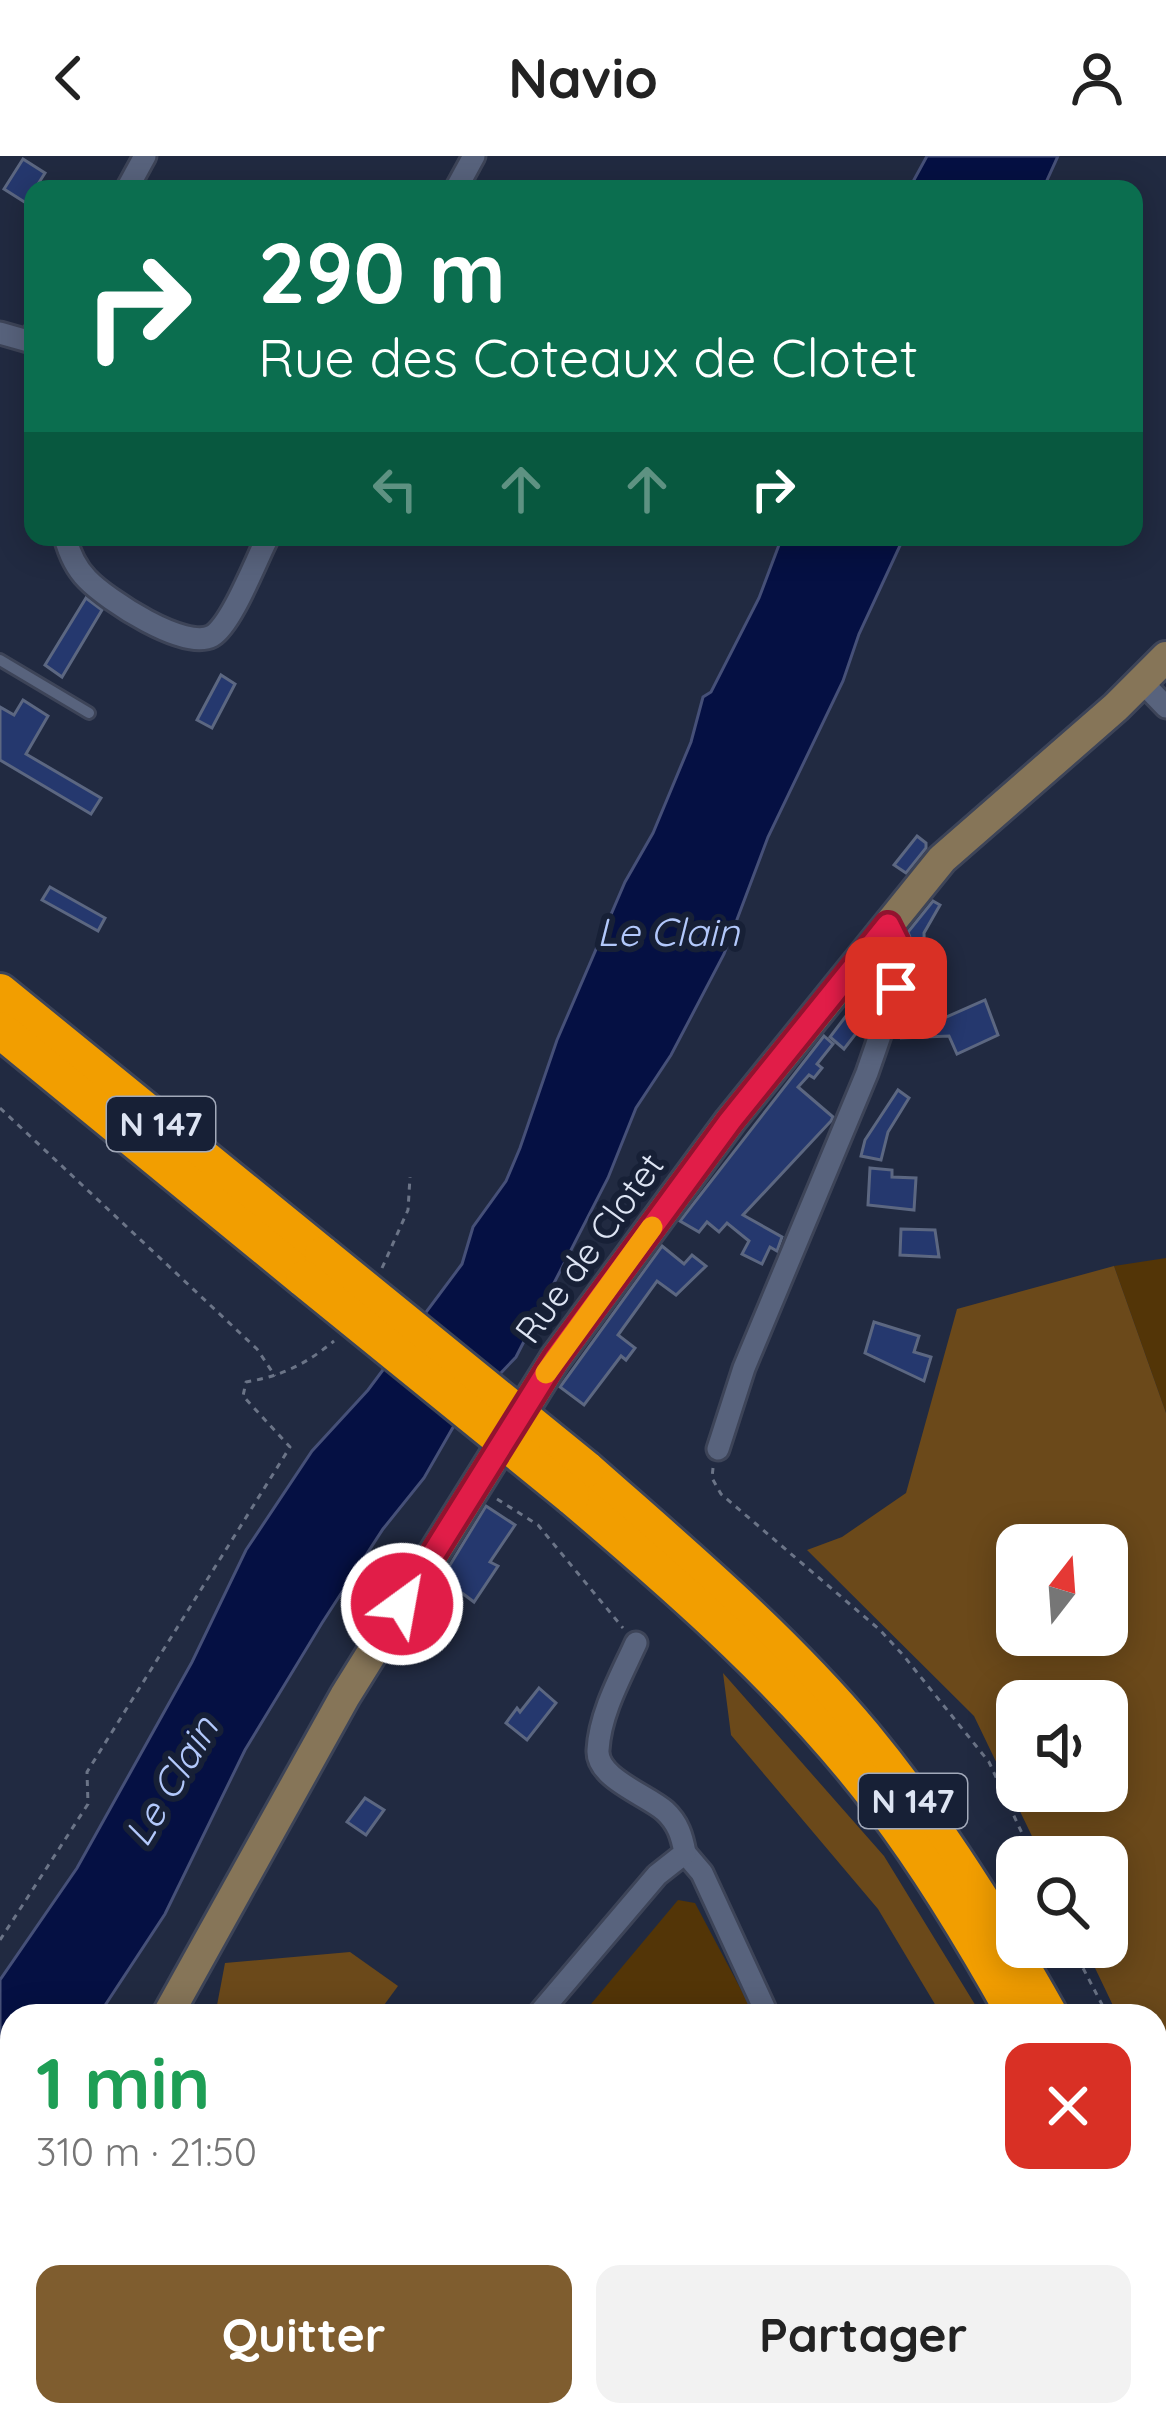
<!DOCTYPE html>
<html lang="fr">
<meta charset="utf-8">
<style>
body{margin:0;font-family:Quicksand,sans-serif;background:#f2f2f2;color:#222;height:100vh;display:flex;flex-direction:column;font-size:45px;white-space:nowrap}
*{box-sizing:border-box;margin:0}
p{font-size:39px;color:#767676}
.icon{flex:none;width:66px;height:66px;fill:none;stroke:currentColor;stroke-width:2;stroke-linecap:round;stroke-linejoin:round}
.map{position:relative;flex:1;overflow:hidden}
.drawer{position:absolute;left:0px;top:1848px;width:1167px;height:423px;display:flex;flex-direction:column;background:#fff;border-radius:36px 36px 0 0;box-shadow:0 6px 30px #0003}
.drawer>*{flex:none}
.top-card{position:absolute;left:24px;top:24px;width:1119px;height:366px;border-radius:24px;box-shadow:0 6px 30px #0003;background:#0b6e4f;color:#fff;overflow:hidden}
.needle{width:78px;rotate:17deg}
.controls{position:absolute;left:996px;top:1368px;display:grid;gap:24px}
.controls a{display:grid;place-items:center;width:132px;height:132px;border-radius:24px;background:#fff;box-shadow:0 6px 30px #0003;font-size:60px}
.pin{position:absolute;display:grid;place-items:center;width:102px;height:102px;color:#fff;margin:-51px;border-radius:24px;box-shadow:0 6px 18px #0006}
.me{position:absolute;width:132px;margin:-66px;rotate:32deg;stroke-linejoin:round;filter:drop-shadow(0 0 9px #0008)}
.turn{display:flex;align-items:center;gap:42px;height:252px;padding:0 36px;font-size:54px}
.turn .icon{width:156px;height:156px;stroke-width:2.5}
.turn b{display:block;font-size:84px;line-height:102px}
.lanes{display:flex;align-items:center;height:114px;padding:0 36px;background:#0003;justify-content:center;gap:60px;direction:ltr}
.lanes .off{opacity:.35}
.round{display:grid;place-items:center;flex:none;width:126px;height:126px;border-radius:24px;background:#f2f2f2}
.head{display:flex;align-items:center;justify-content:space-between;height:204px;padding:0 36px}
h1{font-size:72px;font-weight:800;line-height:90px;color:#1e9e55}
.action{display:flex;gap:24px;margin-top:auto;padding:24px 36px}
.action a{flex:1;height:138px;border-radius:24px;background:#7f5d2f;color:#fff;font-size:48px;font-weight:800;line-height:138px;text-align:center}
.action a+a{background:#f2f2f2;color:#222}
header{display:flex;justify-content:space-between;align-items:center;height:156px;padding:0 36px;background:#fff;font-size:54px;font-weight:800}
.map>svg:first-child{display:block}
</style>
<header><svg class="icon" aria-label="back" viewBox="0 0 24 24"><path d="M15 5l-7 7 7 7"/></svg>Navio<svg class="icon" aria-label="person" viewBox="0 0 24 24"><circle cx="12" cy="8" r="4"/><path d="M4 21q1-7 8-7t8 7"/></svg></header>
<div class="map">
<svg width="1166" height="2269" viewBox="0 0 1166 2269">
<rect width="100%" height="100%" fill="#212a41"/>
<g fill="#533507">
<path d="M1166,1102V1257L1114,1110Z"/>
<path d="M678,1744L695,1747L755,1860H581Z"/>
</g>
<g fill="#6b491a" fill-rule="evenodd">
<path d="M1114,1110L1166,1257V1960L1155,1937V1860H1118L1085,1791H1107V1701H1042L974,1560L807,1394L842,1381L906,1337L957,1153ZM1017,1389H1107V1479H1017ZM1107,1545V1635H1017V1545Z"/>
<path d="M723,1517L884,1700L982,1860H942L878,1753L731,1579Z"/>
<path d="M350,1796L398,1830L376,1860H215L225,1807Z"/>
<path d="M12,2202V2259H90L83,2269H0V2214Z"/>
</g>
<g fill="#051043" stroke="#465078" stroke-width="3">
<path d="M927,0H1058L1043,33H909Z"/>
<path d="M782,381H904L859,478L843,525L768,681L724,798L671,899L636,952L608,1022L516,1201L459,1261L424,1322L383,1373L322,1467L245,1594L165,1758L98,1860H12V1994L0,2008V1824L77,1712L192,1506L246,1394L312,1295L368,1234L462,1108L473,1071L506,1025L520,992L557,884L625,726L653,677L691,586L703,541L711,536L759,442Z"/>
</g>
<g fill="#25386e" stroke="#5c6781" stroke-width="3">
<path d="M23,3L45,17L26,47L4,33Z"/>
<path d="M86,442L102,454L62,521L45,509Z"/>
<path d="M221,519L235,528L212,572L197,564Z"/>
<path d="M23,544L48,560L26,598L101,642L91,658L0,604V551L14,559Z"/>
<path d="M917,680L926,687V692L906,717L894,709Z"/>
<path d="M50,731L105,762L98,775L42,744Z"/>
<path d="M933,745L940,749L924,777L926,870L985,844L998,879L957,898L949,880L900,882L909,878L907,848L913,790L908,776Z"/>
<path d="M849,856L864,867L844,893L830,881Z"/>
<path d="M824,880L833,888L817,908L822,912L814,922L809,919L798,931L833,961L831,965L743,1059L782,1081L777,1095L770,1091L762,1108L742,1098L749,1085L727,1067L719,1076L707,1066L699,1076L680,1065Z"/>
<path d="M898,934L909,942L888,976L881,1004L861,1000L865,984Z"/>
<path d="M870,1012L892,1014V1021L916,1022L914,1054L868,1049Z"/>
<path d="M901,1073L935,1074L939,1101L900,1099Z"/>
<path d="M662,1090L684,1108L692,1099L706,1110L676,1139L657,1125L618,1179L635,1192L626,1204L621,1200L584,1249L560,1231Z"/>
<path d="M874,1166L919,1180L914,1196L931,1201L924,1225L865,1197Z"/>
<path d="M486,1350L515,1369L490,1406L498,1410L474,1446L442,1422Z"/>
<path d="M539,1532L556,1547L527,1584L506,1567L517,1552L520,1556Z"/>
<path d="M365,1642L384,1654L366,1679L347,1666Z"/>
</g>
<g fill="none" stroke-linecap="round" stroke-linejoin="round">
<g stroke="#3d4458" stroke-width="16">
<path id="lane" d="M0,504L89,557"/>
</g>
<g stroke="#3d4458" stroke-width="27">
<g id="street">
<path d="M127,33L145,0"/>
<path d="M456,33L474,0"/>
<path d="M0,177L28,185L33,178"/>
<path d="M65,381C69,396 76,412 87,423C107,444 185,495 212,480C232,468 256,404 268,381"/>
<path d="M1142,526L1166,551"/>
<path d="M718,1293L744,1212L867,917L896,833L898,789L888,769"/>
<path d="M685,1697L702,1717L768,1860"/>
<path d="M537,1860L657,1719L685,1697C682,1680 678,1667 665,1655C647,1639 596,1622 598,1594C600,1557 621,1520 636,1487"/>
<path d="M896,2259L900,2269"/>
<path d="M277,2269L282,2259"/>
</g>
</g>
<g stroke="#3d4458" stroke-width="36">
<g id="secondary">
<path d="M167,1860L345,1540L555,1203L730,965L942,703L1116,551L1166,501"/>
<path d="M0,2103L12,2089"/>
</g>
</g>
<g stroke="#3d4458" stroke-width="42">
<g id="highway">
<path d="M0,836L323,1099"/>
<path d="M0,874L304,1123"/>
<path d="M586,1313C682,1398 781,1481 863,1579C935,1666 995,1762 1050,1860"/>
<path d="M571,1340C683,1435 795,1533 883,1650C933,1716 976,1788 1016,1860"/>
<path d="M1155,2063L1166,2085"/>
<path d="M1155,2127L1166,2150"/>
</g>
</g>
<g stroke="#6b7487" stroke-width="3" stroke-dasharray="6 6" stroke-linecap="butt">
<path d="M0,952L257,1193L275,1220"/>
<path d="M382,1112L408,1054L410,1021"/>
<path d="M713,1312L712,1322L721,1338L880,1474L903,1499L989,1606L1033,1701"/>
<path d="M497,1343L538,1369L623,1472"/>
<path d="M0,1784L88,1648L87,1616L290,1291L243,1240L246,1226C282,1220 306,1208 334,1185"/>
<path d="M1072,1791L1108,1860"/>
<path d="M1155,1952L1166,1974"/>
</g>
<use href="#lane" stroke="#58637d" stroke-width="10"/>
<use href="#street" stroke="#58637d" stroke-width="21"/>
<use href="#secondary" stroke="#867558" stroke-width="30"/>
<use href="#highway" stroke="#f29e00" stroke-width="36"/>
<g stroke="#3d4458" stroke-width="42" stroke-linecap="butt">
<g id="highway-bridge">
<path d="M323,1099L586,1313"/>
<path d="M304,1123L571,1340"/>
</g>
</g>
<use href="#highway-bridge" stroke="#f29e00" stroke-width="36"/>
</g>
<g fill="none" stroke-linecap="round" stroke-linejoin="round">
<g stroke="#92132f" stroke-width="30">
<path id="route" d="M402,1448L555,1203L730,965L888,769L898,789L896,832"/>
</g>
<use href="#route" stroke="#e11d48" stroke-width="21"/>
<path stroke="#f59e0b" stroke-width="21" d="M546,1217L652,1071"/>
</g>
<g text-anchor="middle" stroke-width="12" stroke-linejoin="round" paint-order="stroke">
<g fill="#172036" stroke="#a2a9ba" stroke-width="3">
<rect x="107" y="941" width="108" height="54" rx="9"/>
<rect x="859" y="1618" width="108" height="54" rx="9"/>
</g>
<g font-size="33" font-weight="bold" fill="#dde4f3">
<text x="161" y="980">N 147</text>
<text x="913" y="1657">N 147</text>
</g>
<g font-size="36" fill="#dde4f3" stroke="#172036">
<text transform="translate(589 1092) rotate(-54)" y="13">Rue de Clotet</text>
</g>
<g font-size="39" font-style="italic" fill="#b2c8fb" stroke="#172036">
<text x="668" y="790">Le Clain</text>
<text transform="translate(171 1625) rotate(-59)" y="14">Le Clain</text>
</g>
</g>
</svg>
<div class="controls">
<a><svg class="needle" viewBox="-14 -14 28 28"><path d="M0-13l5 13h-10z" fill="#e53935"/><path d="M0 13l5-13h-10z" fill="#767676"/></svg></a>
<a><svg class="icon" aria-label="sound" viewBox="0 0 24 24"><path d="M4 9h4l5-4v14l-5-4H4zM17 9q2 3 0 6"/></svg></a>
<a><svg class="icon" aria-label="search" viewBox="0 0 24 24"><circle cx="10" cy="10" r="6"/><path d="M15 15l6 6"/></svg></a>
</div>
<div class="pin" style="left:896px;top:832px;background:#d93025"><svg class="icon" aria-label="arrive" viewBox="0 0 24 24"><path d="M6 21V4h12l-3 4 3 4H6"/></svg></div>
<svg class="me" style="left:402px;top:1448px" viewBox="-20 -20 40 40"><circle r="17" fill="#e11d48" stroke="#fff" stroke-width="3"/><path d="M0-11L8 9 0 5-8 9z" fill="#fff"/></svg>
<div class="top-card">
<div class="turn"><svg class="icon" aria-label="right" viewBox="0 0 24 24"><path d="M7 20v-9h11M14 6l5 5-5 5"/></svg><div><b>290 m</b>Rue des Coteaux de Clotet</div></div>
<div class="lanes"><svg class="icon off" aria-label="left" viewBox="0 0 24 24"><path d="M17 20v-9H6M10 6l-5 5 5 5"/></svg><svg class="icon off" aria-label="ahead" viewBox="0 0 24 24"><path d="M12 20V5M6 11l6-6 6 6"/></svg><svg class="icon off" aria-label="ahead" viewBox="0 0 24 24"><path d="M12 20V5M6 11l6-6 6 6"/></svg><svg class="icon" aria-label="right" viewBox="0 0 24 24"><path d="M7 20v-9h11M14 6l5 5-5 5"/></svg></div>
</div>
<section class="drawer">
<div class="head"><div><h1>1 min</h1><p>310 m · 21:50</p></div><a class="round" style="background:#d93025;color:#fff"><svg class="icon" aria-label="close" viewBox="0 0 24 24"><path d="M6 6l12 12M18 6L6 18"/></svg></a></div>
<div class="action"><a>Quitter</a><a>Partager</a></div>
</section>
</div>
